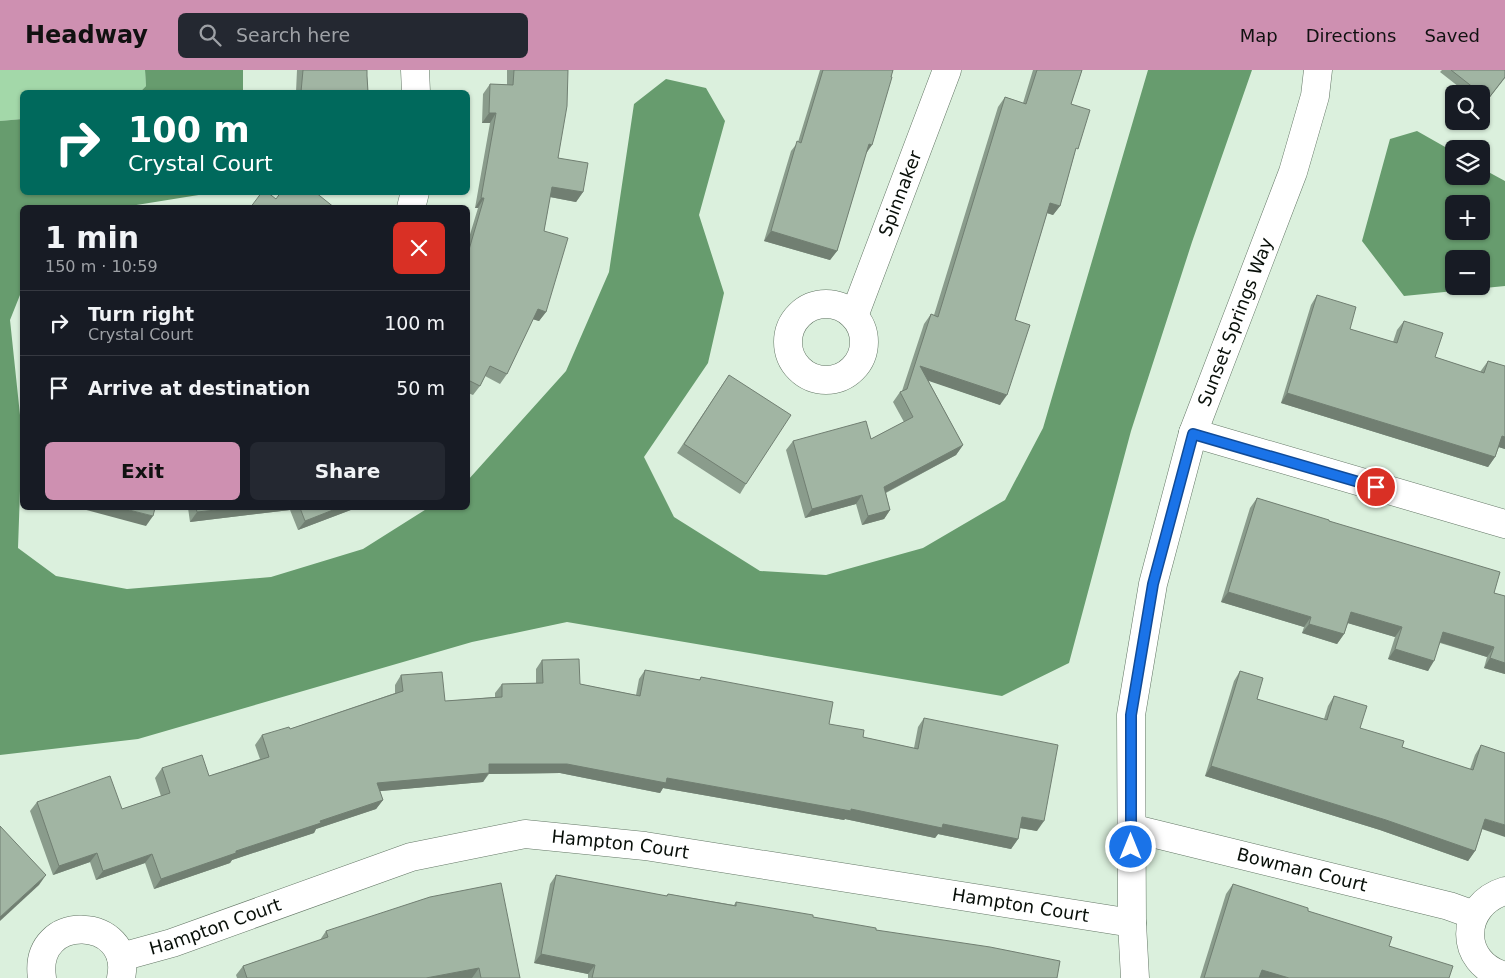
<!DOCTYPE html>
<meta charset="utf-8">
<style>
body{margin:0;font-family:"DejaVu Sans",sans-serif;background:#242831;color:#f1f3f6;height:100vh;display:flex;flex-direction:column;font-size:19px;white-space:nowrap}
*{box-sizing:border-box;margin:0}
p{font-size:16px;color:#9ea1a6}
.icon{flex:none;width:28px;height:28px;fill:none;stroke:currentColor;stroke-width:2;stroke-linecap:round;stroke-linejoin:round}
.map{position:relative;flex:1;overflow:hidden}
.sheet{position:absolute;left:20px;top:135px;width:450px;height:305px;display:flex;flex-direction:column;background:#171b24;border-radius:8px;box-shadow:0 1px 4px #0004}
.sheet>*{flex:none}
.hud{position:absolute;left:20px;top:20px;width:450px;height:105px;border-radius:8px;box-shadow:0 1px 4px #0004;background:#00695c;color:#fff;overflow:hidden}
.controls{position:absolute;left:1445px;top:15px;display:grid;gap:10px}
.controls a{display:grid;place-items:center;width:45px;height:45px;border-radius:8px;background:#171b24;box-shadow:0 1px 4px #0004;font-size:25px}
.pin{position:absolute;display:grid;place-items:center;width:42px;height:42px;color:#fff;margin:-21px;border:2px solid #fff;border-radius:50%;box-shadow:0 1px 5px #0007}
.me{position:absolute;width:55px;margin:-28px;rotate:0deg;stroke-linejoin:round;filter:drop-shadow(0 0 4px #0008)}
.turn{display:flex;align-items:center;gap:18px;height:105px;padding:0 25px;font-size:22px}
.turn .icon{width:65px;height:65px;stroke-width:2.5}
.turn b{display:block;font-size:35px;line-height:42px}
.round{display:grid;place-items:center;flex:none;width:52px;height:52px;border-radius:8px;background:#242831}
.headline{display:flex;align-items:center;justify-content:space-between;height:85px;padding:0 25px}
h1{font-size:30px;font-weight:600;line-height:38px}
.cta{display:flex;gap:10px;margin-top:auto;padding:10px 25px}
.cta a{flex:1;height:58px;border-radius:8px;background:#ce90b1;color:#111;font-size:20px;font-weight:600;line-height:58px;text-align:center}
.cta a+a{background:#242831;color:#f1f3f6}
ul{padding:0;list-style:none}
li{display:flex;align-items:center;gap:15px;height:65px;padding:0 25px;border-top:1px solid #363941}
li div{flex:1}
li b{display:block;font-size:19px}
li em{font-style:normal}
header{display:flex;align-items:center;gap:30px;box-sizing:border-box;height:70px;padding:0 25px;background:#ce90b1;color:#111}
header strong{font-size:24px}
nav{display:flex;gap:28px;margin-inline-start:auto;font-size:18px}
.search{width:350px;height:45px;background:#242831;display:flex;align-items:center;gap:12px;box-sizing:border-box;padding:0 18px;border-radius:8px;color:#9ea1a6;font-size:19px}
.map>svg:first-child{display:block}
</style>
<header>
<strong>Headway</strong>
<div class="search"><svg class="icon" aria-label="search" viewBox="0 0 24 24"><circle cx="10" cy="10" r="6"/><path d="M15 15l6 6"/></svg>Search here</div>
<nav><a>Map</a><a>Directions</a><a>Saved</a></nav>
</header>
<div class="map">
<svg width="1505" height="908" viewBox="0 0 1505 908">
<rect width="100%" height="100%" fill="#dbf0dd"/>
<path fill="#a3d8a9" d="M0,0H145L146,16L140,22H22V49L0,51Z"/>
<g fill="#679c6e" fill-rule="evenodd">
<path d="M145,0H243V22H140L146,16Z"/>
<path d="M1148,0H1252L1192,172L1131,361L1069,593L1002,626L567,552L472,572L138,669L0,685V51L22,49V122L211,123L124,137L22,138V220L10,250L22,364L18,478L56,506L127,519L271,507L363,479L428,438H468V410L566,301L609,202L634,34L666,9L706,18L725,51L699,145L724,223L708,293L644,387L674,447L760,501L826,505L923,478L1005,430L1043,358Z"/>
<path d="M1417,61L1454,82V106H1481V98L1505,111V216L1404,226L1362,171L1390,69ZM1454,134H1481V161H1454ZM1454,189H1481V216H1454Z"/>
</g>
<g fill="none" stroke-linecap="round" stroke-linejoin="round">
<g stroke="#647766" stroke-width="29">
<g id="minor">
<path d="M415,0L416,22"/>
<path d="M411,138L415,122"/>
<circle cx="826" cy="272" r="38"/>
<path id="s1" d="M854,246L947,0"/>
<path d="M1193,363L1505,454"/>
<path id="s2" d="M1131,758L1449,836L1474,845"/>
<path d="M1505,821C1459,835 1458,893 1505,906"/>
<path id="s3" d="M121,887L172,873L411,787L525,764L645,776L1132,853"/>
<path d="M42,908C32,841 134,846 121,908"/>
<path id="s4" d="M1135,908L1132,853L1131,645L1153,514L1193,363L1293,102L1315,26L1318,0"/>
</g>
</g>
<use href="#minor" stroke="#fff" stroke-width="28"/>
</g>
<g fill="#8a9c8c">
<path d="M297,0H367V6L368,22H296Z"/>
<path d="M507,0H568L558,88L583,122L576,132L550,127L544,161L546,242L539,251L533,249L507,304L500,314L485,306L480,316L473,325L468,323V171L478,138H475L490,53H482L483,24L490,14L507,15Z"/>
<path d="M820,0H893L866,83L837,181L830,190L764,171L791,81L798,72Z"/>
<path d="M1033,0H1082L1071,34L1075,82L1060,136L1053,145L1047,143L1015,250L1000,335L928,310L963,375L956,385L886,423L890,440L884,449L862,455L856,434L805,448L786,380L793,371L871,369L904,352L893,332L900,322L902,321L924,254L931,244L934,245L998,37L1005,27L1023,33Z"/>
<path d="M1442,0H1505V8L1483,36L1481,34V24H1468L1440,2Z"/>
<path d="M1317,225L1350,259L1393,272L1397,260L1404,251L1435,287L1480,302L1488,291L1505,296V379L1499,377L1495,387L1488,397L1281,333L1311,235Z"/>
<path d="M729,305L746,414L740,424L677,383Z"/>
<path d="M1257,428L1329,451L1494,523L1505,526V604L1484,598L1487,587L1440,573L1428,601L1388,589L1395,567L1348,553L1344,564L1337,574L1302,563L1304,557L1221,532L1250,438Z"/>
<path d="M188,438H356L298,460L290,440L190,452Z"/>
<path d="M542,590L580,614L636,625L639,609L645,600L699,610L701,607L863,667L914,678L918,657L924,648L1037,761L1020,758L1018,769L1011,779L938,764L935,768L845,749L844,750L663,718L660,723L560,703L489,704L483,712L380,721L383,730L376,739L316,759L314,763L232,790L230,793L154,819L145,793L96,810L90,792L53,805L30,741L37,732L122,739L161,726L155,708L162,698L209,706L260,689L255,675L262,665L290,659L395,623V615L401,605L445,631L495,627V623L502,614L536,613V599Z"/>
<path d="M1240,601L1257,629L1324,649L1328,636L1334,626L1360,658L1402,677L1470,699L1475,685L1481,675L1482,760L1475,781L1468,791L1380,760L1205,706L1234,611Z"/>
<path d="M556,805L666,826L668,824L734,835L736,832L813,847L876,860L1057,908H588V904L534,893L550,814Z"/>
<path d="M1233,814L1308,841L1389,876L1449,908H1200L1226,824Z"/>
<path d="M326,861L520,908H237L236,905L243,896L320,870Z"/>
</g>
<g fill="#717f72">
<path d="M489,43H496L490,53H482Z"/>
<path d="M869,74L872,75L865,85Z"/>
<path d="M552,117L583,122L576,132L545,126Z"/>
<path d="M481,128H484L478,138H475Z"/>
<path d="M1050,133L1060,136L1053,145L1044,142Z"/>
<path d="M771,161L837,181L830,190L764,171Z"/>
<path d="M538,239L546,242L539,251L532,249Z"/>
<path d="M920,296L1007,325L1000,335L914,306Z"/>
<path d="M1287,323L1495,387L1488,397L1281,333Z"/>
<path d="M1502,366L1505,367V379L1495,376Z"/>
<path d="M963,375L956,385L877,427L884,417Z"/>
<path d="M862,425L856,434L805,448L812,439Z"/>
<path d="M79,438H121L153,446L146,456Z"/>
<path d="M235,438H292L290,440L190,452L197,442Z"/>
<path d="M338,438H356L298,460L305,451Z"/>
<path d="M890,440L884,449L862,455L868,446Z"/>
<path d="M1228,522L1311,547L1304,557L1221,532Z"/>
<path d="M1351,542L1402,557L1395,567L1344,552Z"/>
<path d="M1309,554L1344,564L1337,574L1302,563Z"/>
<path d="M1443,562L1494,577L1487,587L1436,571Z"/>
<path d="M1395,579L1434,591L1428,601L1388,589Z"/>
<path d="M1490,588L1505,593V604L1484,598Z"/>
<path d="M489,694H567L667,708L943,754L1018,769L1011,779L938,764L935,768L845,749L844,750L663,718L660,723L560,703L488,704L483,712L370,722L377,713Z"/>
<path d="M1211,696L1386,750L1475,781L1468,791L1380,760L1205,706Z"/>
<path d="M383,730L376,739L316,759L314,763L232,790L230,793L154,819L161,809L236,781L320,751Z"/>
<path d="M1022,747L1044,751L1037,761L1015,757Z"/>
<path d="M1485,749L1505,755V767L1479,758Z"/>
<path d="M97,783L90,792L53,805L59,796Z"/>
<path d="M152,784L145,793L96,810L103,801Z"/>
<path d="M46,805L39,815L0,851V847Z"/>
<path d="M541,884L595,895L588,904L534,893Z"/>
<path d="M479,898L472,908H426Z"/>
<path d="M1262,900L1289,908H1256Z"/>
</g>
<g fill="#a1b5a3" stroke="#717f72">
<path d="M303,0H367V6L368,22H301Z"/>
<path d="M514,0H568L567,36L558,88L588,93L583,122L552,117L544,161L568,168L546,242L538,239L507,304L490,296L480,316L468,310V183L484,128H481L496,43H489L490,14L513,15Z"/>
<path d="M823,0H893L891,7H892L872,75L869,74L837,181L771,161L797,71L801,73Z"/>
<path d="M1037,0H1082L1071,34L1090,40L1078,79L1076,78L1060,136L1050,133L1015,250L1030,255L1007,325L920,296L963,375L884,417L890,440L868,446L862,425L812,439L793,371L866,351L871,369L913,347L900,322L907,319L931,244L938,247L1005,27L1026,34Z"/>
<path d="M1451,0H1505V7L1488,29Z"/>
<path d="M262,122H267L276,129L281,122H315L335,138H250Z"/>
<path d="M1317,225L1356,237L1350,259L1397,273L1404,251L1443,263L1435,287L1484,303L1488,291L1505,296V367L1502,366L1495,387L1287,323Z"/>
<path d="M729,305L791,345L746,414L684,374Z"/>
<path d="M1257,428L1329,450V451L1500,502L1494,523L1505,526V593L1490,588L1494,577L1443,562L1434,591L1395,579L1402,557L1351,542L1344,564L1309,554L1311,547L1228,522Z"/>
<path d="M121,438H155L153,446Z"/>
<path d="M196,438H235L197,442Z"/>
<path d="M300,438H338L305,451Z"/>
<path d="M579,589L580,614L640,626L645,600L700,610L701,607L833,632L829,654L864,660L863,667L918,679L924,648L1058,675L1044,751L1022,747L1018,769L943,754L942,758L851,739V741L667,708L666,713L567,694H489V703L377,713L383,730L320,751L321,753L236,781V783L161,809L152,784L103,801L97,783L59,796L37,732L110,706L122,739L170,723L162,698L202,685L209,706L269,687L262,665L289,657L290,659L403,621L401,605L442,602L445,631L502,627V614L543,613L542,590Z"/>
<path d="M1240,601L1263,608L1257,629L1327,650L1334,626L1367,636L1360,658L1404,671L1402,677L1473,700L1481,675L1505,683V755L1485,749L1475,781L1386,750L1211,696Z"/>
<path d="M0,756L46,805L0,847Z"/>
<path d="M556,805L667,826L668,824L736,836V832L813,845V847L876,858V860L990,877L1060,891L1057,908H592L595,895L541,884Z"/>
<path d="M501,813L520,908H481L479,898L426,908H247L243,896L328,867L326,861L430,827Z"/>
<path d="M1233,814L1308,838V841L1392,867L1389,876L1453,896L1449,908H1289L1262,900L1259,908H1204Z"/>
</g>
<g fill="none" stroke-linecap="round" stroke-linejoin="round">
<g stroke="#114b97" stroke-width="12">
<path id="route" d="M1131,777V645L1153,514L1193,364L1376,417"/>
</g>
<use href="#route" stroke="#1a73e8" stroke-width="9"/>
</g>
<g text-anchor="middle" stroke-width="4" stroke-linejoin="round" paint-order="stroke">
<g font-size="18" fill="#080f09" stroke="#fff">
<text dy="6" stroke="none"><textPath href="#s1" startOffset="131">Spinnaker</textPath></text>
<text dy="6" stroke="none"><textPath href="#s4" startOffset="671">Sunset Springs Way</textPath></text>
<text dy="6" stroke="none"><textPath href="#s3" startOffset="519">Hampton Court</textPath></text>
<text dy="6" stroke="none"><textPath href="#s2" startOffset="176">Bowman Court</textPath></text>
<text dy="6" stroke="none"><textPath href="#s3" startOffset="924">Hampton Court</textPath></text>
<text dy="6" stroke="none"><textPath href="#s3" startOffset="99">Hampton Court</textPath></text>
</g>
</g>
</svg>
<div class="controls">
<a><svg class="icon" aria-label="search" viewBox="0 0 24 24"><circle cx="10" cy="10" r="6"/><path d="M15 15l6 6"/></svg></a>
<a><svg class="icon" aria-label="layers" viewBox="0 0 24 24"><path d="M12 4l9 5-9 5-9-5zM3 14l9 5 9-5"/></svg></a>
<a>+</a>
<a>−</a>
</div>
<div class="pin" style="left:1376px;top:417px;background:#d93025"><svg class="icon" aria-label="arrive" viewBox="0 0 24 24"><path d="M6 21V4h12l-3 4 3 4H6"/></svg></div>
<svg class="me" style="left:1131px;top:777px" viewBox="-20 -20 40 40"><circle r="17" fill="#1a73e8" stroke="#fff" stroke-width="3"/><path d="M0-11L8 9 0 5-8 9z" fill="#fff"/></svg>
<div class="hud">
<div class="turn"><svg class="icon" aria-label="right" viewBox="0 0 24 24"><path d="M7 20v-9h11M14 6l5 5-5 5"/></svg><div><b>100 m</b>Crystal Court</div></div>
</div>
<section class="sheet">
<div class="headline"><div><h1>1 min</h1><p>150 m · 10:59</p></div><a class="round" style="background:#d93025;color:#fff"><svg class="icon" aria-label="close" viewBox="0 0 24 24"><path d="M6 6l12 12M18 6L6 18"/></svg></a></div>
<ul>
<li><svg class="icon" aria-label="right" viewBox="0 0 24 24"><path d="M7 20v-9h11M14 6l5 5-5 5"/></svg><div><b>Turn right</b><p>Crystal Court</p></div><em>100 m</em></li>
<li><svg class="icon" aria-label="arrive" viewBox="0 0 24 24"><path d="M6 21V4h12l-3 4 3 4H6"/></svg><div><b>Arrive at destination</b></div><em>50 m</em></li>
</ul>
<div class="cta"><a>Exit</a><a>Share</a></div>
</section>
</div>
